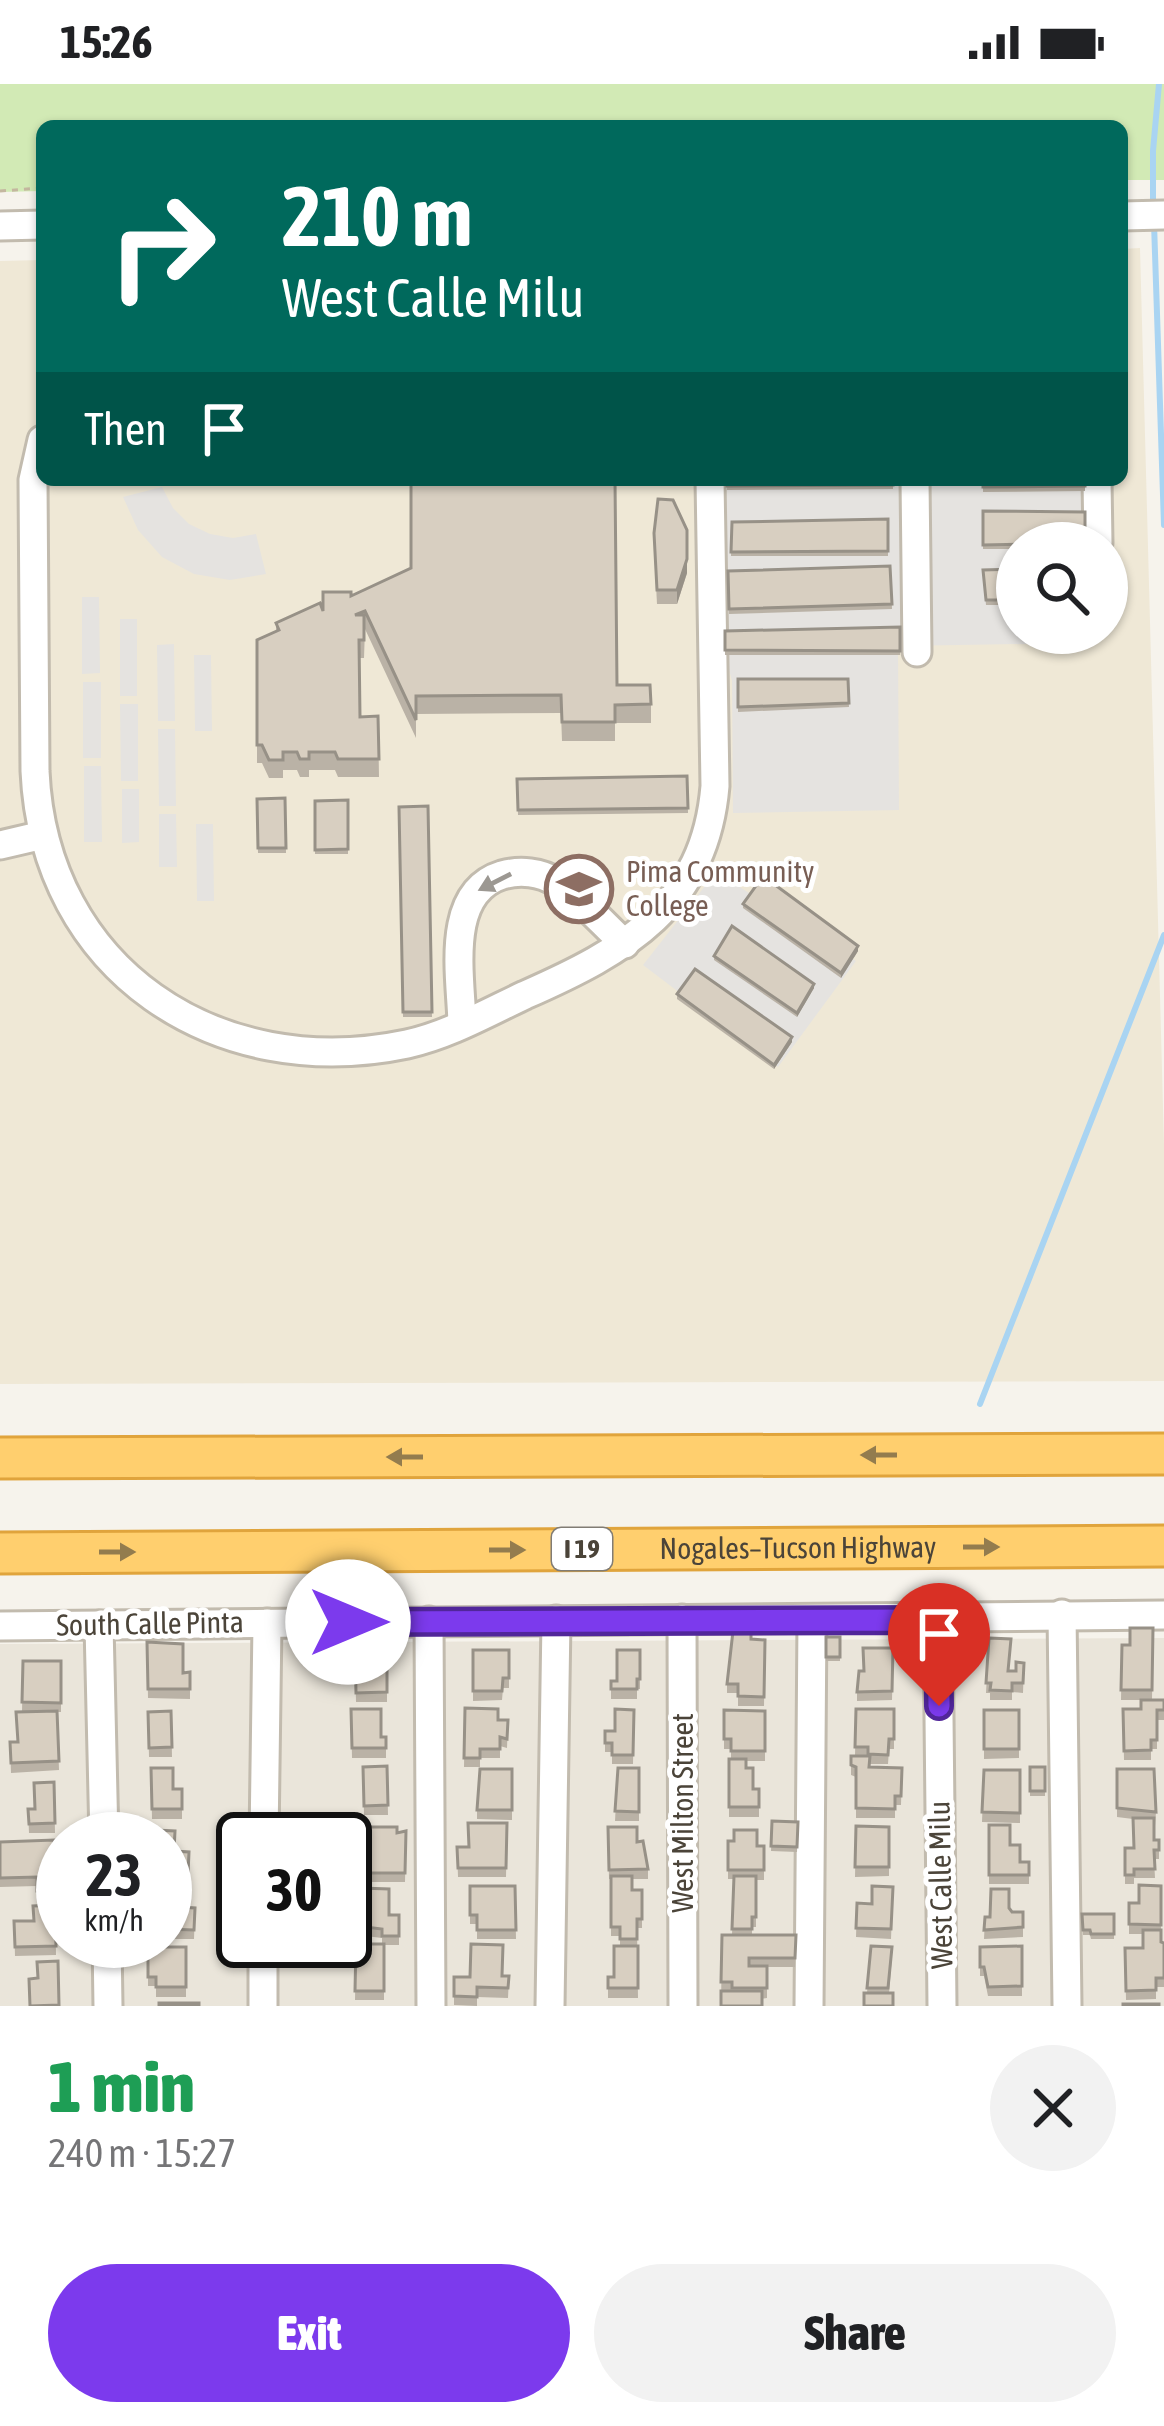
<!DOCTYPE html>
<meta charset="utf-8">
<style>
body{margin:0;font-family:"Asap Condensed",sans-serif;background:#f2f2f2;color:#202124;height:100vh;display:flex;flex-direction:column;font-size:45px;white-space:nowrap}
*{box-sizing:border-box;margin:0}
p{font-size:39px;color:#757577}
.icon{flex:none;width:66px;height:66px;fill:none;stroke:currentColor;stroke-width:2;stroke-linecap:round;stroke-linejoin:round}
.map{position:relative;height:1922px;overflow:hidden}
.details{display:flex;flex-direction:column;background:#fff;flex:1}
.details>*{flex:none}
.banner{position:absolute;left:36px;top:36px;width:1092px;height:366px;border-radius:18px;box-shadow:0 3px 9px #0004;background:#00695c;color:#fff;overflow:hidden}
.fabs{position:absolute;left:996px;top:438px;display:grid;gap:24px}
.fabs a{display:grid;place-items:center;width:132px;height:132px;border-radius:50%;background:#fff;box-shadow:0 3px 9px #0004;font-size:60px}
.speed{position:absolute;left:36px;top:1728px;display:flex;gap:24px;font-size:60px;font-weight:700;text-align:center}
.speed>*{display:grid;place-content:center;width:156px;height:156px;border-radius:50%;background:#fff;box-shadow:0 3px 9px #0004;line-height:1}
.speed small{font-size:30px;font-weight:400}
.speed .limit{border:6px solid #111;border-radius:18px;background:#fff;color:#111}
.pin{position:absolute;display:grid;place-items:center;width:102px;height:102px;color:#fff;margin:-123px -51px;border-radius:50% 50% 50% 0;rotate:-45deg;box-shadow:0 0 12px #0007}
.pin .icon{rotate:45deg}
.me{position:absolute;width:132px;margin:-66px;rotate:90deg;stroke-linejoin:round;filter:drop-shadow(0 0 9px #0008)}
.turn{display:flex;align-items:center;gap:42px;height:252px;padding:0 48px;font-size:54px}
.turn .icon{width:156px;height:156px;stroke-width:2.5}
.turn b{display:block;font-size:84px;line-height:102px}
.then{display:flex;align-items:center;height:114px;padding:0 48px;background:#0003;gap:24px;font-size:45px}
.round{display:grid;place-items:center;flex:none;width:126px;height:126px;border-radius:63px;background:#f2f2f2}
.overview{display:flex;align-items:center;justify-content:space-between;height:204px;padding:0 48px}
h1{font-size:72px;font-weight:800;line-height:90px;color:#1e9e55}
.button{display:flex;gap:24px;margin-top:auto;padding:24px 48px}
.button a{flex:1;height:138px;border-radius:72px;background:#7c3aed;color:#fff;font-size:48px;font-weight:800;line-height:138px;text-align:center}
.button a+a{background:#f2f2f2;color:#202124}
.status{display:flex;justify-content:space-between;align-items:center;height:84px;padding:0 60px;background:#fff;direction:ltr}
.status svg{height:33px;fill:currentColor}
.map>svg:first-child{display:block}
</style>
<div class="status"><b>15:26</b><svg viewBox="0 0 49 12"><path d="M0 12V9h3v3zM5 12V6h3v6zM10 12V3h3v9zM15 12V0h3v12zM26 1h20v11H26zM47 4h2v5h-2z"/></svg></div>
<div class="map">
<svg width="1164" height="1922" viewBox="0 0 1164 1922">
<rect width="100%" height="100%" fill="#f6f3ec"/>
<path fill="#eae5da" fill-rule="evenodd" d="M1164,1554V1922H0V1560ZM63,1755H165V1857H63ZM243,1755H345V1857H243Z"/>
<path fill="#efe8d6" fill-rule="evenodd" d="M1140,164L1164,1061V1297L0,1300V177L42,176V396H1122V165ZM1017,459H1107V549H1017Z"/>
<path fill="#d2eab5" d="M0,0H1164V96H1122V42H42V107L0,108Z"/>
<g fill="#e5e3e0">
<path d="M723,396H1085V459H1017V549H1087V559L898,562L899,726L733,729L732,597L725,571Z"/>
<path d="M162,403L173,424L189,440L210,450L233,454L256,450L266,490L230,496L194,490L162,473L138,446L123,413Z"/>
<path d="M82,513H99L100,589L82,590Z"/>
<rect x="120" y="535" width="17" height="77"/>
<path d="M174,560L175,637H158L157,561Z"/>
<path d="M194,571H211L212,647H195Z"/>
<rect x="83" y="598" width="18" height="76"/>
<path d="M120,620H138V697H121Z"/>
<path d="M158,645H175L176,722H159Z"/>
<path d="M84,682H101L102,758H84Z"/>
<path d="M122,705H139V758L122,759Z"/>
<path d="M159,730H176L177,783H159Z"/>
<path d="M196,740H213L214,817H197Z"/>
<path d="M716,788L856,877L778,983L643,881Z"/>
</g>
<g fill="none" stroke-linecap="round" stroke-linejoin="round">
<g stroke="#a9d4f2" stroke-width="6">
<path d="M1153,126V67L1159,0"/>
<path d="M1154,139L1164,441"/>
<path d="M980,1320L1164,851"/>
</g>
<g stroke="#c2bbae" stroke-width="33">
<g id="minor">
<path d="M1122,132L1164,131"/>
<path d="M0,142L42,141"/>
<path d="M42,356L33,396L35,687C44,886 217,1000 407,960C448,951 487,929 525,911C625,867 705,822 715,702L710,396"/>
<path d="M915,396L917,568"/>
<path d="M1097,396L1098,459"/>
<path d="M0,761L43,751"/>
<path d="M462,940C461,893 444,809 502,791C520,786 541,788 556,798C581,814 603,840 625,860"/>
<path d="M1062,1530L1067,1922"/>
<path d="M682,1535L683,1922"/>
<path d="M938,1536L942,1922"/>
<path d="M429,1537L431,1922"/>
<path d="M99,1541L104,1755"/>
<path d="M0,1542L1164,1531"/>
<path d="M264,1755L267,1539"/>
<path d="M107,1857L108,1922"/>
<path d="M263,1922V1857"/>
<path d="M550,1922L556,1536"/>
<path d="M809,1922L812,1535"/>
</g>
</g>
<g stroke="#e0a43c" stroke-width="45">
<g id="highway">
<path d="M0,1374L1164,1370"/>
<path id="s1" d="M0,1469L1164,1462"/>
</g>
</g>
<g stroke="#c4b79f" stroke-width="3" stroke-dasharray="6 6" stroke-linecap="butt">
<path d="M1122,103L1132,107"/>
<path d="M0,107L42,104"/>
</g>
<use href="#minor" stroke="#fff" stroke-width="27"/>
<use href="#highway" stroke="#ffcf6e" stroke-width="39"/>
</g>
<g fill="#bab2a6">
<path d="M727,396L893,401V405L727,406Z"/>
<path d="M983,396H1085V407L983,408Z"/>
<path d="M983,427L1017,459V465H983Z"/>
<path d="M888,435V472H731L732,438Z"/>
<path d="M654,463L687,489L677,520H657Z"/>
<path d="M890,482L892,525L729,530L728,487Z"/>
<path d="M1017,485V521H986L983,486Z"/>
<path d="M351,512L617,601L651,620V639H615V657H562L561,629L416,630V654L365,545L364,574H360V633L378,632L379,693H338L335,686H309V693H300L297,686H283V694H269L262,679H257V556L276,547V539L323,527Z"/>
<path d="M900,543V571H725V547Z"/>
<path d="M738,595H848L849,623L738,628Z"/>
<path d="M687,692L688,729L518,731L517,695Z"/>
<path d="M285,714L286,769H258L257,715Z"/>
<path d="M348,716V770H315V717Z"/>
<path d="M428,722L432,933H403L399,723Z"/>
<path d="M743,820L858,867L841,894L743,824Z"/>
<path d="M714,872L814,904L797,933L714,876Z"/>
<path d="M677,910L792,958L774,985L677,915Z"/>
<path d="M1153,1544L1152,1616H1121L1122,1561H1130Z"/>
<rect x="826" y="1553" width="14" height="24"/>
<path d="M989,1554L1009,1587H1016L1024,1579L1023,1609L1012,1608V1616H990V1609H986Z"/>
<path d="M751,1555L765,1556L764,1622H738V1609H727V1600Z"/>
<path d="M147,1558L183,1589L190,1588V1615L148,1614Z"/>
<path d="M893,1564L892,1616L857,1617V1608L864,1587Z"/>
<path d="M355,1565H387V1618H356Z"/>
<path d="M473,1566H509V1604H503L502,1616L473,1617Z"/>
<path d="M640,1566V1605H637V1615H611V1597H617Z"/>
<path d="M23,1577H61V1628H57L59,1686L11,1689L10,1658H17L22,1628Z"/>
<path d="M1164,1616V1636H1157V1665H1151V1676H1124L1123,1625H1141Z"/>
<path d="M465,1624L498,1636H508L507,1664L500,1662V1674H480V1683H464Z"/>
<path d="M351,1625L381,1653H386V1674H352Z"/>
<path d="M856,1625H894V1665H889L888,1680H869L870,1683L902,1684L901,1721H895V1734H856V1693L851,1691V1672H855Z"/>
<path d="M634,1626L633,1680H612V1668H605V1647H615Z"/>
<path d="M724,1626L765,1627V1677H746V1684L753,1705H759V1733H729V1675H731V1665H724Z"/>
<path d="M984,1626H1019V1674L984,1675Z"/>
<path d="M171,1627L172,1673H149L148,1628Z"/>
<path d="M387,1682L388,1731H364L363,1683Z"/>
<rect x="1030" y="1683" width="15" height="29"/>
<path d="M151,1684L173,1705H182V1735H152Z"/>
<path d="M618,1684H639V1737H615Z"/>
<path d="M512,1685V1736L477,1735V1726Z"/>
<path d="M1117,1685L1156,1728L1154,1756L1159,1766V1775H1154L1155,1794H1134V1800H1125V1764H1133V1735L1117,1733Z"/>
<path d="M984,1686H1020V1739L982,1738Z"/>
<path d="M54,1698L55,1749H29L28,1725H34Z"/>
<path d="M772,1737L798,1738L797,1768L771,1767Z"/>
<path d="M507,1739L506,1793H458L457,1763H468Z"/>
<path d="M989,1741L1010,1761L1020,1778H1029V1800H989Z"/>
<path d="M856,1742L889,1743V1792L855,1793Z"/>
<path d="M608,1743L637,1758L648,1785V1795H632V1806H642V1844H637L638,1914H608V1893H614L620,1862V1852H611V1795H609Z"/>
<path d="M406,1747L405,1798H345V1755Z"/>
<path d="M165,1755L175,1767L189,1768L188,1799H165Z"/>
<path d="M728,1757L764,1762V1796H756V1843H752V1851H796L795,1883H767V1914L721,1922L722,1851H732L734,1795H728Z"/>
<path d="M0,1758L63,1764V1815L37,1816V1802L0,1803Z"/>
<path d="M165,1800L180,1823L195,1824L194,1855H165Z"/>
<path d="M470,1802H515L516,1855H477V1840H470Z"/>
<path d="M1161,1802V1858L1164,1859V1903H1156V1915L1126,1916L1125,1864H1143V1850H1129V1819H1139Z"/>
<path d="M893,1803L891,1855L856,1853L857,1819L872,1820Z"/>
<path d="M55,1821L56,1871L15,1872L14,1837H34Z"/>
<path d="M349,1823L399,1831V1861H384V1916H355L356,1860H382V1854L349,1850Z"/>
<path d="M1009,1824L1012,1828H1023V1853L984,1855L985,1833H990Z"/>
<path d="M1082,1830H1114V1855H1091L1090,1851H1083Z"/>
<path d="M871,1862L892,1872L889,1909H867Z"/>
<path d="M1022,1862V1912H988L984,1892H980V1863Z"/>
<path d="M148,1863H186V1913H156V1902H148Z"/>
<path d="M503,1892H509L508,1914L477,1913V1922L454,1921V1893Z"/>
</g>
<g fill="#979187">
<path d="M687,475V489L677,520V506Z"/>
<path d="M858,862V867L841,894V889Z"/>
<path d="M814,900V904L797,933V929Z"/>
<path d="M792,953V958L774,985V981Z"/>
</g>
<g fill="#d8cfc1" stroke="#979187" stroke-width="3">
<path d="M411,396H615L617,601H650L651,620L615,621V638H562L561,611L416,612V636L365,527L355,531H364V556H359L360,633L378,632L379,675H338L335,668H309V675H300L297,668H283V676H269L262,661H257V556L279,546L276,539L320,519L323,527V508H351V512L411,484Z"/>
<path d="M727,396H893V401L727,402Z"/>
<path d="M983,396H1085V402L983,403Z"/>
<path d="M658,415L673,416L687,446V475L677,506H657L654,449Z"/>
<path d="M983,427L1085,428V459L983,461Z"/>
<path d="M888,435V467L731,468L732,438Z"/>
<path d="M890,482L892,520L729,525L728,487Z"/>
<path d="M1017,485V516H986L983,486Z"/>
<path d="M900,543V567L725,566V547Z"/>
<path d="M738,595H848L849,619L738,623Z"/>
<path d="M687,692L688,724L518,726L517,695Z"/>
<path d="M285,714L286,764H258L257,715Z"/>
<path d="M348,716V765L315,766V717Z"/>
<path d="M428,722L432,928H403L399,723Z"/>
<path d="M763,792L858,862L841,889L743,820Z"/>
<path d="M732,842L814,900L797,929L714,872Z"/>
<path d="M695,885L792,953L774,981L677,910Z"/>
<path d="M1130,1544H1153L1152,1606H1121L1122,1561H1130Z"/>
<path d="M733,1547H751V1555L765,1556L764,1613L738,1612V1600H727Z"/>
<rect x="826" y="1553" width="14" height="20"/>
<path d="M989,1554L1011,1555L1008,1587H1016V1578L1024,1579L1023,1599H1012V1607L990,1606L991,1599H986Z"/>
<path d="M147,1558L183,1560V1589L190,1588V1605H148Z"/>
<path d="M863,1564H893L892,1607L857,1608L859,1587H864Z"/>
<path d="M355,1565H387V1608L356,1609Z"/>
<path d="M473,1566H509V1594H503L502,1607H473Z"/>
<path d="M617,1566H640V1595H637V1605H611V1597H617Z"/>
<path d="M23,1577H61V1619L22,1618Z"/>
<path d="M1141,1616H1164V1626H1157V1656H1151V1666L1124,1667L1123,1625H1141Z"/>
<path d="M465,1624L498,1625V1636H508L507,1655L500,1653V1665H480V1674H464Z"/>
<path d="M351,1625H381V1653H386V1664H352Z"/>
<path d="M615,1625L634,1626L633,1671H612V1659H605V1647H615Z"/>
<path d="M856,1625H894V1655H889L888,1671L868,1670V1663H855Z"/>
<path d="M724,1626L765,1627V1667H731V1655H724Z"/>
<rect x="984" y="1626" width="35" height="39"/>
<path d="M57,1627L59,1677L11,1679L10,1658H18L16,1628Z"/>
<path d="M171,1627L172,1663L149,1664L148,1628Z"/>
<path d="M851,1672H870L869,1683L902,1684L901,1712H895V1725L856,1724V1683L851,1681Z"/>
<path d="M729,1675H746V1684H753V1705H759V1723H729Z"/>
<path d="M387,1682L388,1721L364,1722L363,1683Z"/>
<rect x="1030" y="1683" width="15" height="24"/>
<path d="M151,1684H173V1705H182V1725H152Z"/>
<path d="M618,1684H639V1728L615,1727Z"/>
<path d="M480,1685H512V1726H477Z"/>
<path d="M1117,1685H1154L1156,1728L1117,1724Z"/>
<path d="M984,1686H1020V1729L982,1728Z"/>
<path d="M54,1698L55,1739L29,1740L28,1725H35L34,1699Z"/>
<path d="M1133,1734H1154V1756H1159V1766H1154L1155,1785H1134V1791H1125V1764H1134Z"/>
<path d="M772,1737L798,1738L797,1763L771,1762Z"/>
<path d="M468,1739H507L506,1784H458L457,1763H469Z"/>
<path d="M989,1741H1010V1761H1020V1778H1029V1791H989Z"/>
<path d="M856,1742L889,1743V1783H855Z"/>
<path d="M343,1743H397V1749L406,1747L405,1789H345Z"/>
<path d="M608,1743H637V1758L643,1757L648,1785L609,1786Z"/>
<path d="M154,1746L175,1747L174,1767L189,1768L188,1790H165V1755H143H153Z"/>
<path d="M734,1746H757V1762H764V1786H728V1757H734Z"/>
<path d="M54,1756V1764H63V1806L37,1807V1793L0,1794V1758Z"/>
<path d="M611,1792H632V1806H642V1835H637V1855H620V1843H611Z"/>
<path d="M734,1792H756V1833H752V1845H732Z"/>
<path d="M165,1800L180,1801V1823L195,1824L194,1846L165,1845Z"/>
<path d="M1139,1801L1161,1802V1841L1129,1840V1819H1139Z"/>
<path d="M470,1802H515L516,1846H477V1831H470Z"/>
<path d="M872,1802L893,1803L891,1845L856,1844L857,1819L872,1820Z"/>
<path d="M360,1804L389,1805V1831H399V1852H382V1845L349,1841V1823H360Z"/>
<path d="M991,1805H1009V1824L1012,1828H1023V1843L984,1846L985,1833H990Z"/>
<path d="M55,1821L56,1862L15,1863L14,1837H34L33,1822Z"/>
<path d="M1082,1830H1114V1850H1091L1090,1846H1083Z"/>
<path d="M1143,1846H1161V1858L1164,1859V1894H1156V1906L1126,1907L1125,1864H1143Z"/>
<path d="M722,1851H796L795,1874H749V1882H767V1904H732V1898H721Z"/>
<path d="M356,1860H384V1907H355Z"/>
<path d="M471,1860L503,1861L502,1892H509L508,1904L477,1903V1913L454,1912V1893H470Z"/>
<path d="M614,1862H638V1904H608V1893H614Z"/>
<path d="M871,1862L892,1863L888,1904H867Z"/>
<path d="M1022,1862V1902L988,1903L984,1883H980V1863Z"/>
<path d="M148,1863H186V1903H156V1893H148Z"/>
<path d="M58,1877L59,1921L30,1922L29,1895L38,1894L37,1878Z"/>
<rect x="721" y="1907" width="41" height="15"/>
<rect x="864" y="1909" width="29" height="13"/>
<rect x="159" y="1919" width="40" height="3"/>
<rect x="1123" y="1920" width="36" height="2"/>
</g>
<defs><path id="oneway-solid" d="M-6-.8H1V-3.2L6.5 0L1 3.2V.8H-6Z" transform="scale(3)"/></defs>
<use fill="#9c9892" href="#oneway-solid" transform="translate(495 798) rotate(153)"/>
<g fill="#937c4e">
<use href="#oneway-solid" transform="translate(879 1371) rotate(180)"/>
<use href="#oneway-solid" transform="translate(405 1373) rotate(180)"/>
<use href="#oneway-solid" transform="translate(981 1463)"/>
<use href="#oneway-solid" transform="translate(507 1466)"/>
<use href="#oneway-solid" transform="translate(117 1468)"/>
</g>
<g fill="none" stroke-linecap="round" stroke-linejoin="round">
<g stroke="#51269a" stroke-width="30">
<path id="route" d="M348,1538L938,1536L939,1622"/>
</g>
<use href="#route" stroke="#7c3aed" stroke-width="21"/>
</g>
<defs>
<g id="university-ring" transform="scale(3.45)"><circle r="9.5" fill="#fff" stroke="#8d6e63" stroke-width="1.5"/><path d="M0-5L7-2L0 1L-7-2ZM-4 1L0 2.5L4 1V4Q0 6-4 4Z" fill="#8d6e63"/></g>
</defs>
<g fill-rule="evenodd">
<use href="#university-ring" x="579" y="805"/>
</g>
<g text-anchor="middle" stroke-width="10" stroke-linejoin="round" paint-order="stroke">
<rect fill="#fff" stroke="#817c74" stroke-width="3" x="552" y="1444" width="60" height="42" rx="9"/>
<g font-size="27" font-weight="bold" fill="#4b4439">
<text x="582" y="1474">I 19</text>
</g>
<g font-size="30" fill="#785e54" stroke="#fff" text-anchor="start">
<text x="626" y="798">Pima Community<tspan x="626" dy="34">College</tspan></text>
</g>
<g font-size="30" fill="#4b4439" stroke="#fff">
<text dy="10" stroke="none"><textPath href="#s1" startOffset="798">Nogales–Tucson Highway</textPath></text>
<text transform="translate(150 1540) rotate(-1)" y="10">South Calle Pinta</text>
<text transform="translate(683 1729) rotate(-90)" y="10">West Milton Street</text>
<text transform="translate(941 1801) rotate(-91)" y="10">West Calle Milu</text>
</g>
</g>
</svg>
<div class="fabs">
<a><svg class="icon" aria-label="search" viewBox="0 0 24 24"><circle cx="10" cy="10" r="6"/><path d="M15 15l6 6"/></svg></a>
</div>
<div class="speed"><div>23<small>km/h</small></div><div class="limit">30</div></div>
<div class="pin" style="left:939px;top:1622px;background:#d93025"><svg class="icon" aria-label="arrive" viewBox="0 0 24 24"><path d="M6 21V4h12l-3 4 3 4H6"/></svg></div>
<svg class="me" style="left:348px;top:1538px" viewBox="-20 -20 40 40"><circle r="19" fill="#fff"/><path d="M0-13L10 11 0 6-10 11z" fill="#7c3aed"/></svg>
<div class="banner">
<div class="turn"><svg class="icon" aria-label="right" viewBox="0 0 24 24"><path d="M7 20v-9h11M14 6l5 5-5 5"/></svg><div><b>210 m</b>West Calle Milu</div></div>
<div class="then">Then<svg class="icon" aria-label="arrive" viewBox="0 0 24 24"><path d="M6 21V4h12l-3 4 3 4H6"/></svg></div>
</div>
</div>
<section class="details">
<div class="overview"><div><h1>1 min</h1><p>240 m · 15:27</p></div><a class="round"><svg class="icon" aria-label="close" viewBox="0 0 24 24"><path d="M6 6l12 12M18 6L6 18"/></svg></a></div>
<div class="button"><a>Exit</a><a>Share</a></div>
</section>
